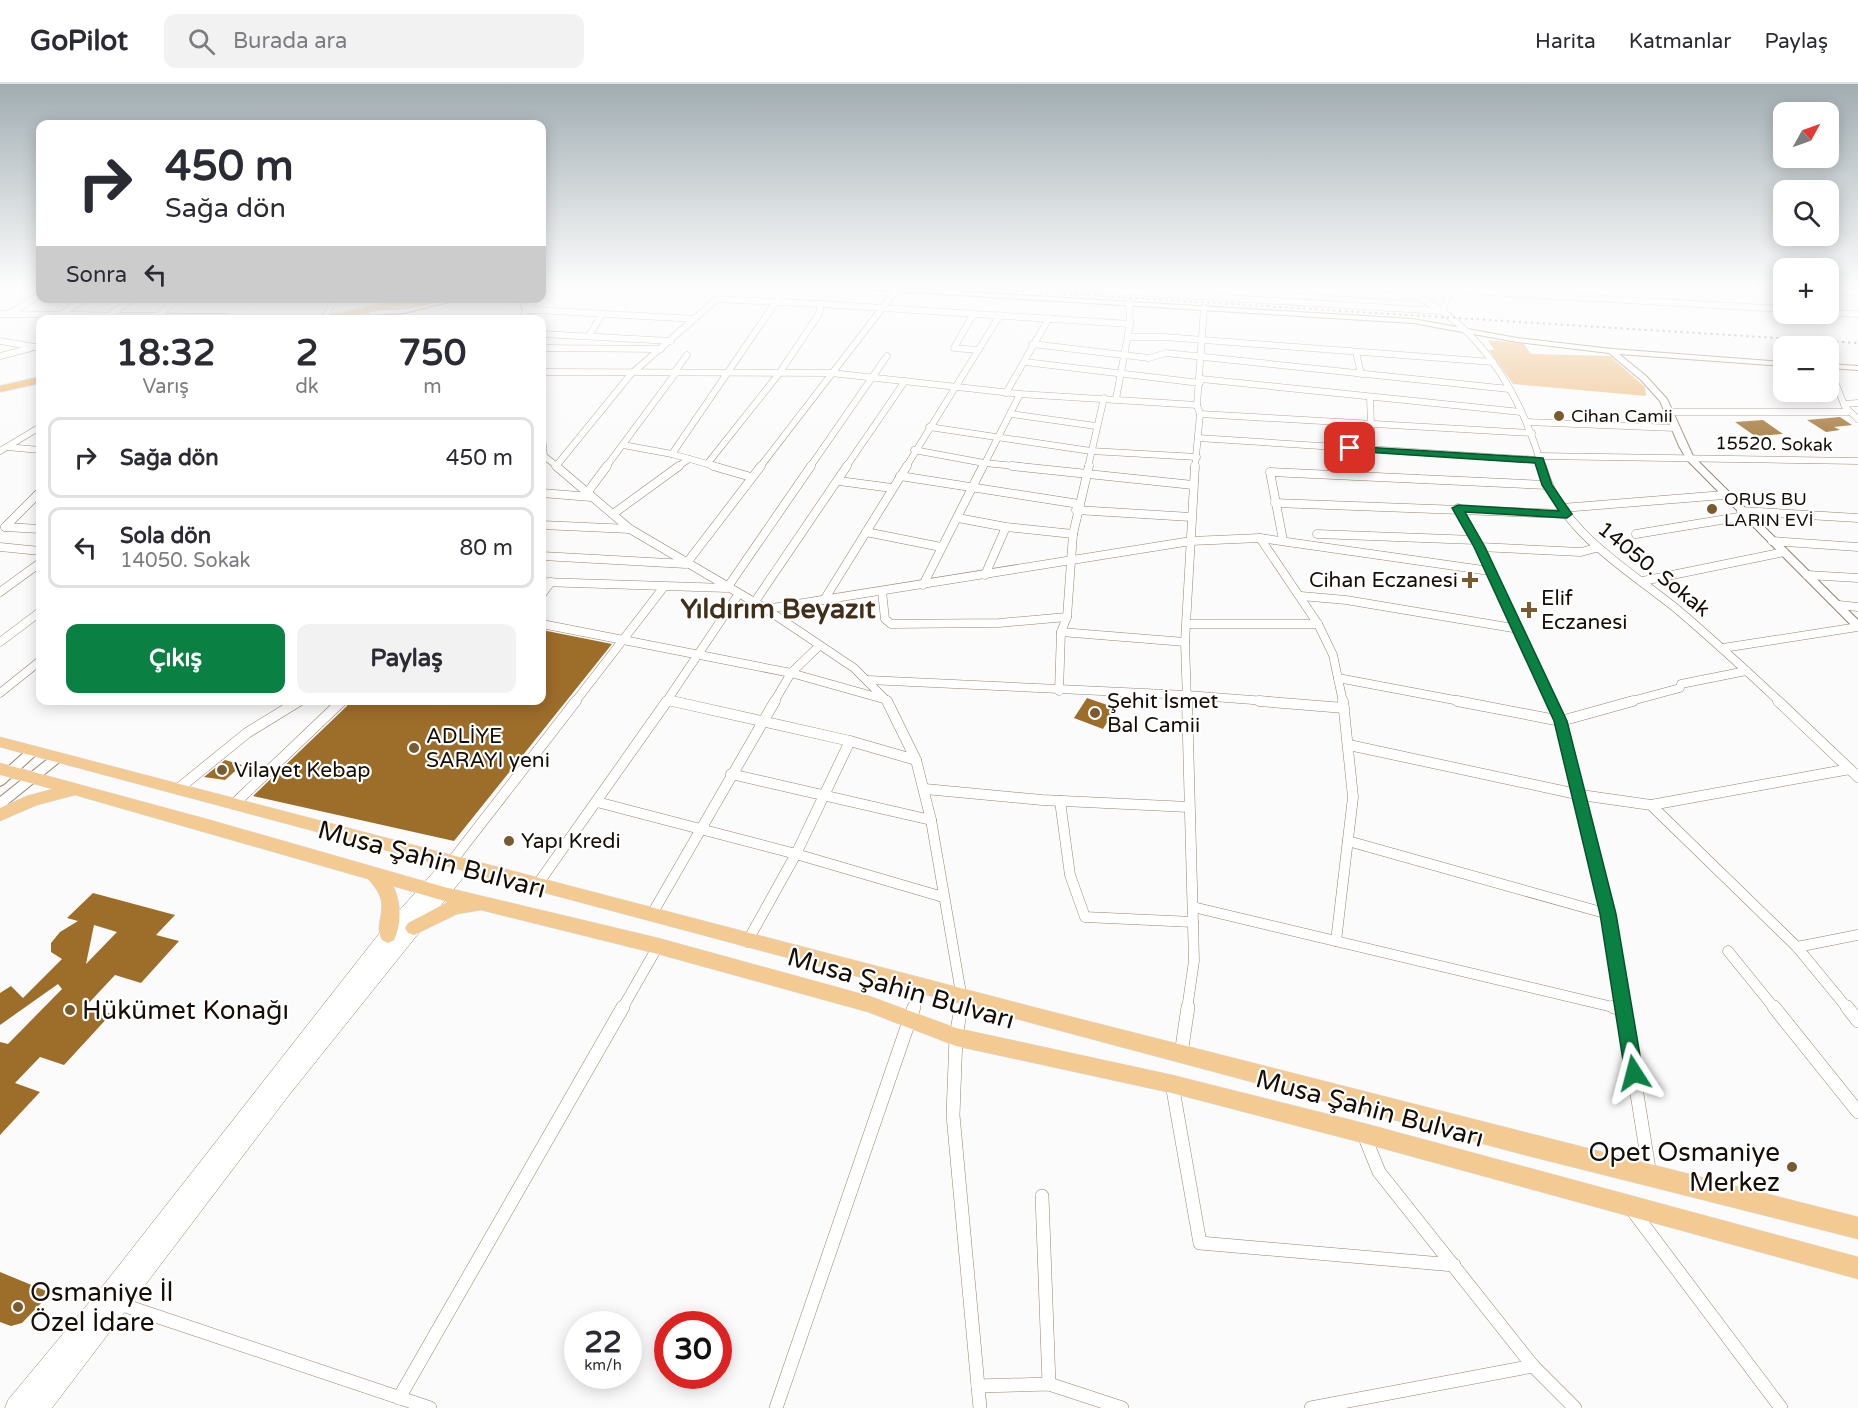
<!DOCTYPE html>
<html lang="tr">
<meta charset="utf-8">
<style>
body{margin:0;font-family:"Varela Round",sans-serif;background:#f2f2f3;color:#2b2b33;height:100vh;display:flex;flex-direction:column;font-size:22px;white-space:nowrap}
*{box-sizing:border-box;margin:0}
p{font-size:20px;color:#7c7c81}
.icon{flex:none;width:33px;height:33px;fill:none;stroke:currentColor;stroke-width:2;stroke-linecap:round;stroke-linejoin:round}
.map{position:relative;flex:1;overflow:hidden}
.drawer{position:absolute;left:36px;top:231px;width:510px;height:390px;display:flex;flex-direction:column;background:#fff;border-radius:12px;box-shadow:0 3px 15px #0003}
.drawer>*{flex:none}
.guide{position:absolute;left:36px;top:36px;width:510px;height:183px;border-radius:12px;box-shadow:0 3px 15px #0003;background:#fff;color:#2b2b33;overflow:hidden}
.needle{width:39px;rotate:50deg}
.fabs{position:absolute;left:1773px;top:18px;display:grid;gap:12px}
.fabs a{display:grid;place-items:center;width:66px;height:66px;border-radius:12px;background:#fff;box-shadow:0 3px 15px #0003;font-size:30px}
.speed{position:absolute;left:564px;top:1227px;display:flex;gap:12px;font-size:30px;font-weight:700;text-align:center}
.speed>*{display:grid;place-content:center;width:78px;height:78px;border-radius:50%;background:#fff;box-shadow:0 3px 15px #0003;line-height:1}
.speed small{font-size:15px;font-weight:400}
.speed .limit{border:9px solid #d22;background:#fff;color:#111}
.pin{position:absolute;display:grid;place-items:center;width:51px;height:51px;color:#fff;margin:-26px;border-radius:12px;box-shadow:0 3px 9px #0006}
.me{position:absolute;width:66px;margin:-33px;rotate:351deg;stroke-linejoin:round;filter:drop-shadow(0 0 4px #0008)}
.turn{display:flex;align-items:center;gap:21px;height:126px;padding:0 30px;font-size:27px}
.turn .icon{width:78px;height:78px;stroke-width:2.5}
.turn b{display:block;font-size:42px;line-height:51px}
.then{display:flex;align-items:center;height:57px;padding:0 30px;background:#0003;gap:12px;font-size:22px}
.eta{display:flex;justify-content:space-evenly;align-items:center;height:102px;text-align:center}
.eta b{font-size:36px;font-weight:800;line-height:42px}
.button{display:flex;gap:12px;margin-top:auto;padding:12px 30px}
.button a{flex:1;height:69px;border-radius:12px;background:#0b8043;color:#fff;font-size:24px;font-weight:800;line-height:69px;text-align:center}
.button a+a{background:#f2f2f3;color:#2b2b33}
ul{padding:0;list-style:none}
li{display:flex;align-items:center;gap:18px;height:81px;margin:0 12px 9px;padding:0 18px;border:3px solid #e1e1e2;border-radius:12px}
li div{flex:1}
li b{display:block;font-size:22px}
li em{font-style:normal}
header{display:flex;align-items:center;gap:36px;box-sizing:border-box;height:84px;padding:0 30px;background:#fff;border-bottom:2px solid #e1e1e2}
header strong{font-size:28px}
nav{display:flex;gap:33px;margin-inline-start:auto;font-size:21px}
.search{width:420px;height:54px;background:#f2f2f3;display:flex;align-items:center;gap:15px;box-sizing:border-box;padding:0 21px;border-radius:12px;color:#7c7c81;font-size:22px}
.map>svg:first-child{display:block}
</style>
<header>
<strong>GoPilot</strong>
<div class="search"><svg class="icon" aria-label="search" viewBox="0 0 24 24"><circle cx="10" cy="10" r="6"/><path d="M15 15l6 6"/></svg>Burada ara</div>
<nav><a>Harita</a><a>Katmanlar</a><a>Paylaş</a></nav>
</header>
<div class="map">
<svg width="1858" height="1324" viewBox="0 0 1858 1324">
<rect width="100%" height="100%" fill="#fbfbfb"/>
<path fill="#eec087" d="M1488,256L1524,260L1531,270L1610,272L1645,303L1646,312L1513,300L1489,266H1494Z"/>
<g fill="#9d6d2a" fill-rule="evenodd">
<path d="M1840,333L1852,341L1834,343L1840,346L1826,348L1807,336Z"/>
<path d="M1763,336L1783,350L1755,352L1735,338Z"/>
<path d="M542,546L612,560L454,757L253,712L347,622L349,616H542Z"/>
<path d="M1087,614L1116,624L1103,645L1074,634Z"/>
<path d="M225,676L242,681L225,696L204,693Z"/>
<path d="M93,809L175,831L156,851L179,857L141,899L115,891L86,922L111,930L64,981L40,973L15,999L40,1008L0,1051V958L8,960L62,905L58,900L0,941V909L11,902L23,914L62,875L51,868V859L60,848L78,837L67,834ZM94,841L117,848L86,880Z"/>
<path d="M0,1188L51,1209L22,1239L11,1242L0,1238Z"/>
</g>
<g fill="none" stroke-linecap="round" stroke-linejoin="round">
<g stroke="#9a856c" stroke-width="7">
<g id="minor-far3">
<path d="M1049,203L1440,227"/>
<path d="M1251,203L1404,213"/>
<path d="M1385,203C1399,208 1416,211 1429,219C1488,253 1524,320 1542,383"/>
<path d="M1778,203H1784"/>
<path d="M0,206L6,203"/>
<path d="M1450,206L1784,225"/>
<path d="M1828,206L1858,208"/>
<path d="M821,220L1130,240"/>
<path d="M1442,227L1452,203"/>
<path d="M974,229L954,264L978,266"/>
<path d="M1828,229L1858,230"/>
<path d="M0,230L226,233"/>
<path d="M9,230L40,211"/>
<path d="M59,232L85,214"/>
<path d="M108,232L134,214"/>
<path d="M325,233L335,214"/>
<path d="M154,234L180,214"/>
<path d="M522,236L526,227L536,226L695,235"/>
<path d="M542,250L671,257"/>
<path d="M589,252L602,230"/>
<path d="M1128,253H1165L1493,278"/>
<path d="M0,257L40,264"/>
<path d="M1032,260L1149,274L1166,269L1509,305"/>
<path d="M542,264L661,265"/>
<path d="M1356,268L1361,290"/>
<path d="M0,272L31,264"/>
<path d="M1025,278L1200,299"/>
<path d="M1828,280L1845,323L1858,335"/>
<path d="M542,288L831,289L1020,310L1197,321"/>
<path d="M673,290L687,271"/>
<path d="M1201,295L1521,328"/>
<path d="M1006,309L1049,234"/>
<path d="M1370,314L1372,366"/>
<path d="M1116,315L1130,240L1129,219"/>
<path d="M1844,320L1858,319"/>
<path d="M1670,328H1849"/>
<path d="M1011,330L1096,342"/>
<path d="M1200,330L1532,349"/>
<path d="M1527,338L1674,344"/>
<path d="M929,343L1091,367L1197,373"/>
<path d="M542,352L544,372L558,383"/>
<path d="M1198,354L1539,376"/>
<path d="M623,361L672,370L718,383"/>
<path d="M7,363L40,366"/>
<path d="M914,366L984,379L1026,383"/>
<path d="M0,367L40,343"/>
<path d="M672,370L786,203"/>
<path d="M1539,372L1858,377"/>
<path d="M557,381L631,290L717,215L821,220L819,230L778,291L708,379"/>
<path d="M606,383L675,290"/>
<path d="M677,383L689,375"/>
<path d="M760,383L897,205"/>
<path d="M810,383L887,272"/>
<path d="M846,383L905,297"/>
<path d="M906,383L1000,231"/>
<path d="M983,383L1020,310"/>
<path d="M1088,383L1104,314"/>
<path d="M1195,383L1200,330L1197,321L1204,224"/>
</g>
</g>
<g stroke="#9a856c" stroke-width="9">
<g id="minor-far2">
<path d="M556,382L630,445L766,525L854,584L888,618"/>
<path d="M713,382L751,393"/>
<path d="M1012,382L1193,401"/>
<path d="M1542,382C1560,448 1628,485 1678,526C1713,556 1747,587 1780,618"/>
<path d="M900,392L1079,420"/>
<path d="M839,397L892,404"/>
<path d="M542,409L591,413"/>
<path d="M587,409L607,382"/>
<path d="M1275,419L1567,430"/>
<path d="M1458,424L1480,463L1552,618"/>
<path d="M1562,424L1724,411"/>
<path d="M1076,426L1191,433"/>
<path d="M1741,427L1858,434"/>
<path d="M613,430L679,382"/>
<path d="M958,434L1006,443L1073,450"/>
<path d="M542,441L630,445"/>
<path d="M5,443L40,408"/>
<path d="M5,443L40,445"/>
<path d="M866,448L941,463"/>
<path d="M1317,450L1475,456"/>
<path d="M1636,450L1745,432"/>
<path d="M1260,454L1318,540L1333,571L1343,618"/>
<path d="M1283,456L1270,388L1547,401"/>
<path d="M1772,457L1858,463"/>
<path d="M0,463L40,467"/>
<path d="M1480,463L1581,468L1596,464"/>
<path d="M542,472L686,480L761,382"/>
<path d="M985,491L1006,443"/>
<path d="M1807,491L1858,494"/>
<path d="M1643,497L1784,468"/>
<path d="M542,498L727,504L811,382"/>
<path d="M923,501L983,382"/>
<path d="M882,507L885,535L891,540L999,539L1067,533"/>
<path d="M0,508L40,479"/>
<path d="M542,510L551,498"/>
<path d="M1301,512L1346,516L1519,545"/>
<path d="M824,516L907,382"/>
<path d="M754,519L847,382"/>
<path d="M1839,521L1858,523"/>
<path d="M766,525L1191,457L1260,454L1490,487"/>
<path d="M542,540L791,589L887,616"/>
<path d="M1187,540H1318"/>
<path d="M1061,548L1185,558"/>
<path d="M0,558L40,528"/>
<path d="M1723,564L1858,543"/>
<path d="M1338,594L1465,618"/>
<path d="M868,596L1187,611L1277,618"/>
<path d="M1059,607L1061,548L1067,533L1073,450L1089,382"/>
<path d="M0,609L40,577"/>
<path d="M668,616L679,618"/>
<path d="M297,618L301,616"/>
<path d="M340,618L343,616"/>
<path d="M575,618L663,504"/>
<path d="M666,618L738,511"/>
<path d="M774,618L791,589L819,562"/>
<path d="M1187,618L1185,558L1195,382"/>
<path d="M1628,618L1680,604L1681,600L1746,587"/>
</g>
</g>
<g stroke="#9a856c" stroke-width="11">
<g id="minor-far1">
<path d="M672,617L850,657L916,676"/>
<path d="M887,617L916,676L931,736L962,915L960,925"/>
<path d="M1187,617L1194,877L1187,925"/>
<path d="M1259,617L1344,624"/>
<path d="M1457,617L1561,637L1633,617"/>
<path d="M1552,617L1561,637L1608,830L1623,925"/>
<path d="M1778,617L1858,693"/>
<path d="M1349,661L1581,711L1651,721L1850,685"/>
<path d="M731,690L931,736"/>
<path d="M178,705L247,649L299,617"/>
<path d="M925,705L1042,716L1189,723"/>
<path d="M1060,717L1070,791L1085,833L1193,838"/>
<path d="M597,718L796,770L943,813"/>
<path d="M234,720L342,617"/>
<path d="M1651,721L1797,863L1848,925"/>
<path d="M1348,757L1608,830"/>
<path d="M452,777L576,617"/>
<path d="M537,801L667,617"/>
<path d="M1193,823L1621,925"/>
<path d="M652,830L775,617"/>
<path d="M1336,857L1353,713L1343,617"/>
<path d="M747,858L796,770L850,657"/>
<path d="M1797,863L1858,851"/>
<path d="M1728,867L1775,925"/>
<path d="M622,925L658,862"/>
<path d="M913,925L922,904"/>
</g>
</g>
<g stroke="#9a856c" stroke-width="14">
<g id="minor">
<path d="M961,923L956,953L953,1031L980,1324"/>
<path d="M1614,923L1625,926"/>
<path d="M1623,923L1650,1091"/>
<path d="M1774,923L1858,1028"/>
<path d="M1847,923L1858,937"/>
<path d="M1181,970L1188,923"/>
<path d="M1172,1000L1200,1159L1454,1181"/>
<path d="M1364,1051L1379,1088L1533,1282L1575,1324"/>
<path d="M1042,1112L1049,1300"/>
<path d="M1633,1127L1781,1324"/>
<path d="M120,1220L430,1324"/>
<path d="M978,1302L1049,1300L1122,1324"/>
<path d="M399,1314L623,923"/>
<path d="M776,1324L914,923"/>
<path d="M1311,1324L1533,1282"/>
</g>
</g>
<g stroke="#9a856c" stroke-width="2">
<g id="tertiary">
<path d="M857,203H886L1413,235L1517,254L1612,265L1784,278V282L1619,270L1646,292L1667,315L1693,372L1858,536V545L1854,544L1687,376L1679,362L1660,317L1641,296L1609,269L1517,258L1413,239L860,205Z"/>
<path d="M451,214H466L404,229L371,231L367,229L371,227L404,225Z"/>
<path d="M518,214H525L528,228H524Z"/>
<path d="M1828,280L1858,282V286L1828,284Z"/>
<path d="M33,663L39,667L37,670L4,700L0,702V690L29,664Z"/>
<path d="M58,669L64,673L62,676L4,723L0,725V713L54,670Z"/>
</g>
</g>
<g stroke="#9a856c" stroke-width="1">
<g id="secondary">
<path d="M542,203H550L542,210Z"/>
<path d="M532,214H540L529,229H523L522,227Z"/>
<path d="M452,771L457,773L459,777L465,775L470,777L473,781L470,785L289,1011L52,1324H5L8,1316L106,1198L382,846L447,773Z"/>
</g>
</g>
<g stroke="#dad8d7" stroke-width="1">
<g id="primary">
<path d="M0,653L1037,924L1858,1133V1155L1521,1070L0,663Z"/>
<path d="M0,679L210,736L444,803L658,854L869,912L956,944L1172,991L1363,1039L1858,1173V1195L1363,1059L1172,1009L956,962L868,928L658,870L481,826L457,830L414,851L408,849L405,844L408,839L448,818L393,802C401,818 402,840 394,856L388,859L382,856C371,835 396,824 368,795L75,711L37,721L0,737V724L27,712L53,705L0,691Z"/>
</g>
</g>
<g stroke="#dad8d7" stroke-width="2">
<g id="trunk">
<path d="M411,214H454L418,223L413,220L329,236H305Z"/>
<path d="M40,293V299L0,308V302Z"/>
</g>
</g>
<use href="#minor-far3" stroke="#fff" stroke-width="6"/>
<use href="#minor-far2" stroke="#fff" stroke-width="8"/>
<use href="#minor-far1" stroke="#fff" stroke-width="10"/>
<use href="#minor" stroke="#fff" stroke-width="13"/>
<use href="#tertiary" fill="#fff" fill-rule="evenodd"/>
<use href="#secondary" fill="#fff" fill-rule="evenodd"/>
<use href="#primary" fill="#f3ca91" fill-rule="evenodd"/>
<use href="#trunk" fill="#efb86c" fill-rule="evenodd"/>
<path stroke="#888480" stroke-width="2" stroke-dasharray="2 4" stroke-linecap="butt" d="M956,203L1858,259"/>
</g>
<linearGradient id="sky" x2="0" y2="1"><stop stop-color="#a1adb2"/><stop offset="0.52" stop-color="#fdfdfd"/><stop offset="1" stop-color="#fdfdfd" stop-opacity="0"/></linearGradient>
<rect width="1858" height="388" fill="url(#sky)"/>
<path fill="#0b8043" stroke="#07532c" stroke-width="1.5" d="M1347,362L1543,374L1552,401L1572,430L1567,434L1465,428L1485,463L1567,637L1616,830L1643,989L1641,995L1634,998L1628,995L1625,989L1600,830L1554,637L1474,463L1452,424L1458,421L1559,427L1542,401L1535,379L1350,367H1347Z"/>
<g fill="#7a5a30" stroke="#fff" stroke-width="2">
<circle cx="1559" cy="332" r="6"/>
<circle cx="1712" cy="425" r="6"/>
<path d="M1467 487h6v6h6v6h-6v6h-6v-6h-6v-6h6z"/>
<path d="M1526 517h6v6h6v6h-6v6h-6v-6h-6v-6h6z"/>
<circle cx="1095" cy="629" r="6"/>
<circle cx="414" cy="664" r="6"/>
<circle cx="222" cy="686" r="6"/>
<circle cx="509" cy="757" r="6"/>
<circle cx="70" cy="926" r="6"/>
<circle cx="1792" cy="1083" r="6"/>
<circle cx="18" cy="1223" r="6"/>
</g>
<g text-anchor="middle" stroke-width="4.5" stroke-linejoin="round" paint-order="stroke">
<g font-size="18" fill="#160e06" stroke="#fff" text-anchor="start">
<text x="1571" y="338">Cihan Camii</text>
<text x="1724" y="421">ORUS BU<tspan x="1724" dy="21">LARIN EVİ</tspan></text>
</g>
<g font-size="18" fill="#160e06" stroke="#fff">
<text transform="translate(1774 360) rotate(1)" y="6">15520. Sokak</text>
</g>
<g font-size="21" fill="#160e06" stroke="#fff">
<text transform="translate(1654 485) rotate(39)" y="7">14050. Sokak</text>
</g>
<g font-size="21" fill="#160e06" stroke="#fff" text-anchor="start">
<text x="1458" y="503" text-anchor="end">Cihan Eczanesi</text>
<text x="1541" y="521">Elif<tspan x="1541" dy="24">Eczanesi</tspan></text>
<text x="1107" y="624">Şehit İsmet<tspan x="1107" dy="24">Bal Camii</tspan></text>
<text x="426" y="659">ADLİYE<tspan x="426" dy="24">SARAYI yeni</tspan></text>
<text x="234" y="693">Vilayet Kebap</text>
<text x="521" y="764">Yapı Kredi</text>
</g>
<g font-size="26" fill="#160e06" stroke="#fff">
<text transform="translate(432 775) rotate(15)" y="9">Musa Şahin Bulvarı</text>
<text transform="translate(901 904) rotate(16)" y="9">Musa Şahin Bulvarı</text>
<text transform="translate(1370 1024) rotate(15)" y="9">Musa Şahin Bulvarı</text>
</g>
<g font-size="26" fill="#160e06" stroke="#fff" text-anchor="start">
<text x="82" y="935">Hükümet Konağı</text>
<text x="1780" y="1077" text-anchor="end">Opet Osmaniye<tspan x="1780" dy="30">Merkez</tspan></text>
<text x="30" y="1217">Osmaniye İl<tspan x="30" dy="30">Özel İdare</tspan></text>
</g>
<g font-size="27" font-weight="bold" fill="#412f19" stroke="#fff">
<text x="778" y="534">Yıldırım Beyazıt</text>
</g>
</g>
</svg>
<div class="fabs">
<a><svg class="needle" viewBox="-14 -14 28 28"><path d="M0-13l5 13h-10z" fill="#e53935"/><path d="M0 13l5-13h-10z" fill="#7c7c81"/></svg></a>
<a><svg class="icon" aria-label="search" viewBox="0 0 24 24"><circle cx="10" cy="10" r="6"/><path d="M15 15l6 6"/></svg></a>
<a>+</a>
<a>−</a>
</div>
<div class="speed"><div>22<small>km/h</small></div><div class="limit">30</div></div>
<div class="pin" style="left:1350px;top:364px;background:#d93025"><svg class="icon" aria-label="arrive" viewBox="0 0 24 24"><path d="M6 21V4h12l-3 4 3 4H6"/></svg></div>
<svg class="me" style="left:1634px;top:989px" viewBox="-20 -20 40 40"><path d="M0-17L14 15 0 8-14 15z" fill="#0b8043" stroke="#fff" stroke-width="4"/></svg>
<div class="guide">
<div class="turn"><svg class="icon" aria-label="right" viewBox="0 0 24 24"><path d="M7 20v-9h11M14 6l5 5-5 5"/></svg><div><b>450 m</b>Sağa dön</div></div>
<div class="then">Sonra<svg class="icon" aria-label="left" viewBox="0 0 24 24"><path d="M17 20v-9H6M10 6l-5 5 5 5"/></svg></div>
</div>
<section class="drawer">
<div class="eta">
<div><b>18:32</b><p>Varış</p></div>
<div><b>2</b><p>dk</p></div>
<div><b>750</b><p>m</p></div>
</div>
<ul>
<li><svg class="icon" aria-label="right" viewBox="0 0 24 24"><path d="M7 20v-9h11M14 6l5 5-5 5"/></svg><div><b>Sağa dön</b></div><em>450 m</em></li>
<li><svg class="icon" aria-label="left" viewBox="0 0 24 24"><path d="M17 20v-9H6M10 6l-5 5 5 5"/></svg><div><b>Sola dön</b><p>14050. Sokak</p></div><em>80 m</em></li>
</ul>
<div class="button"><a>Çıkış</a><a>Paylaş</a></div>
</section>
</div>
